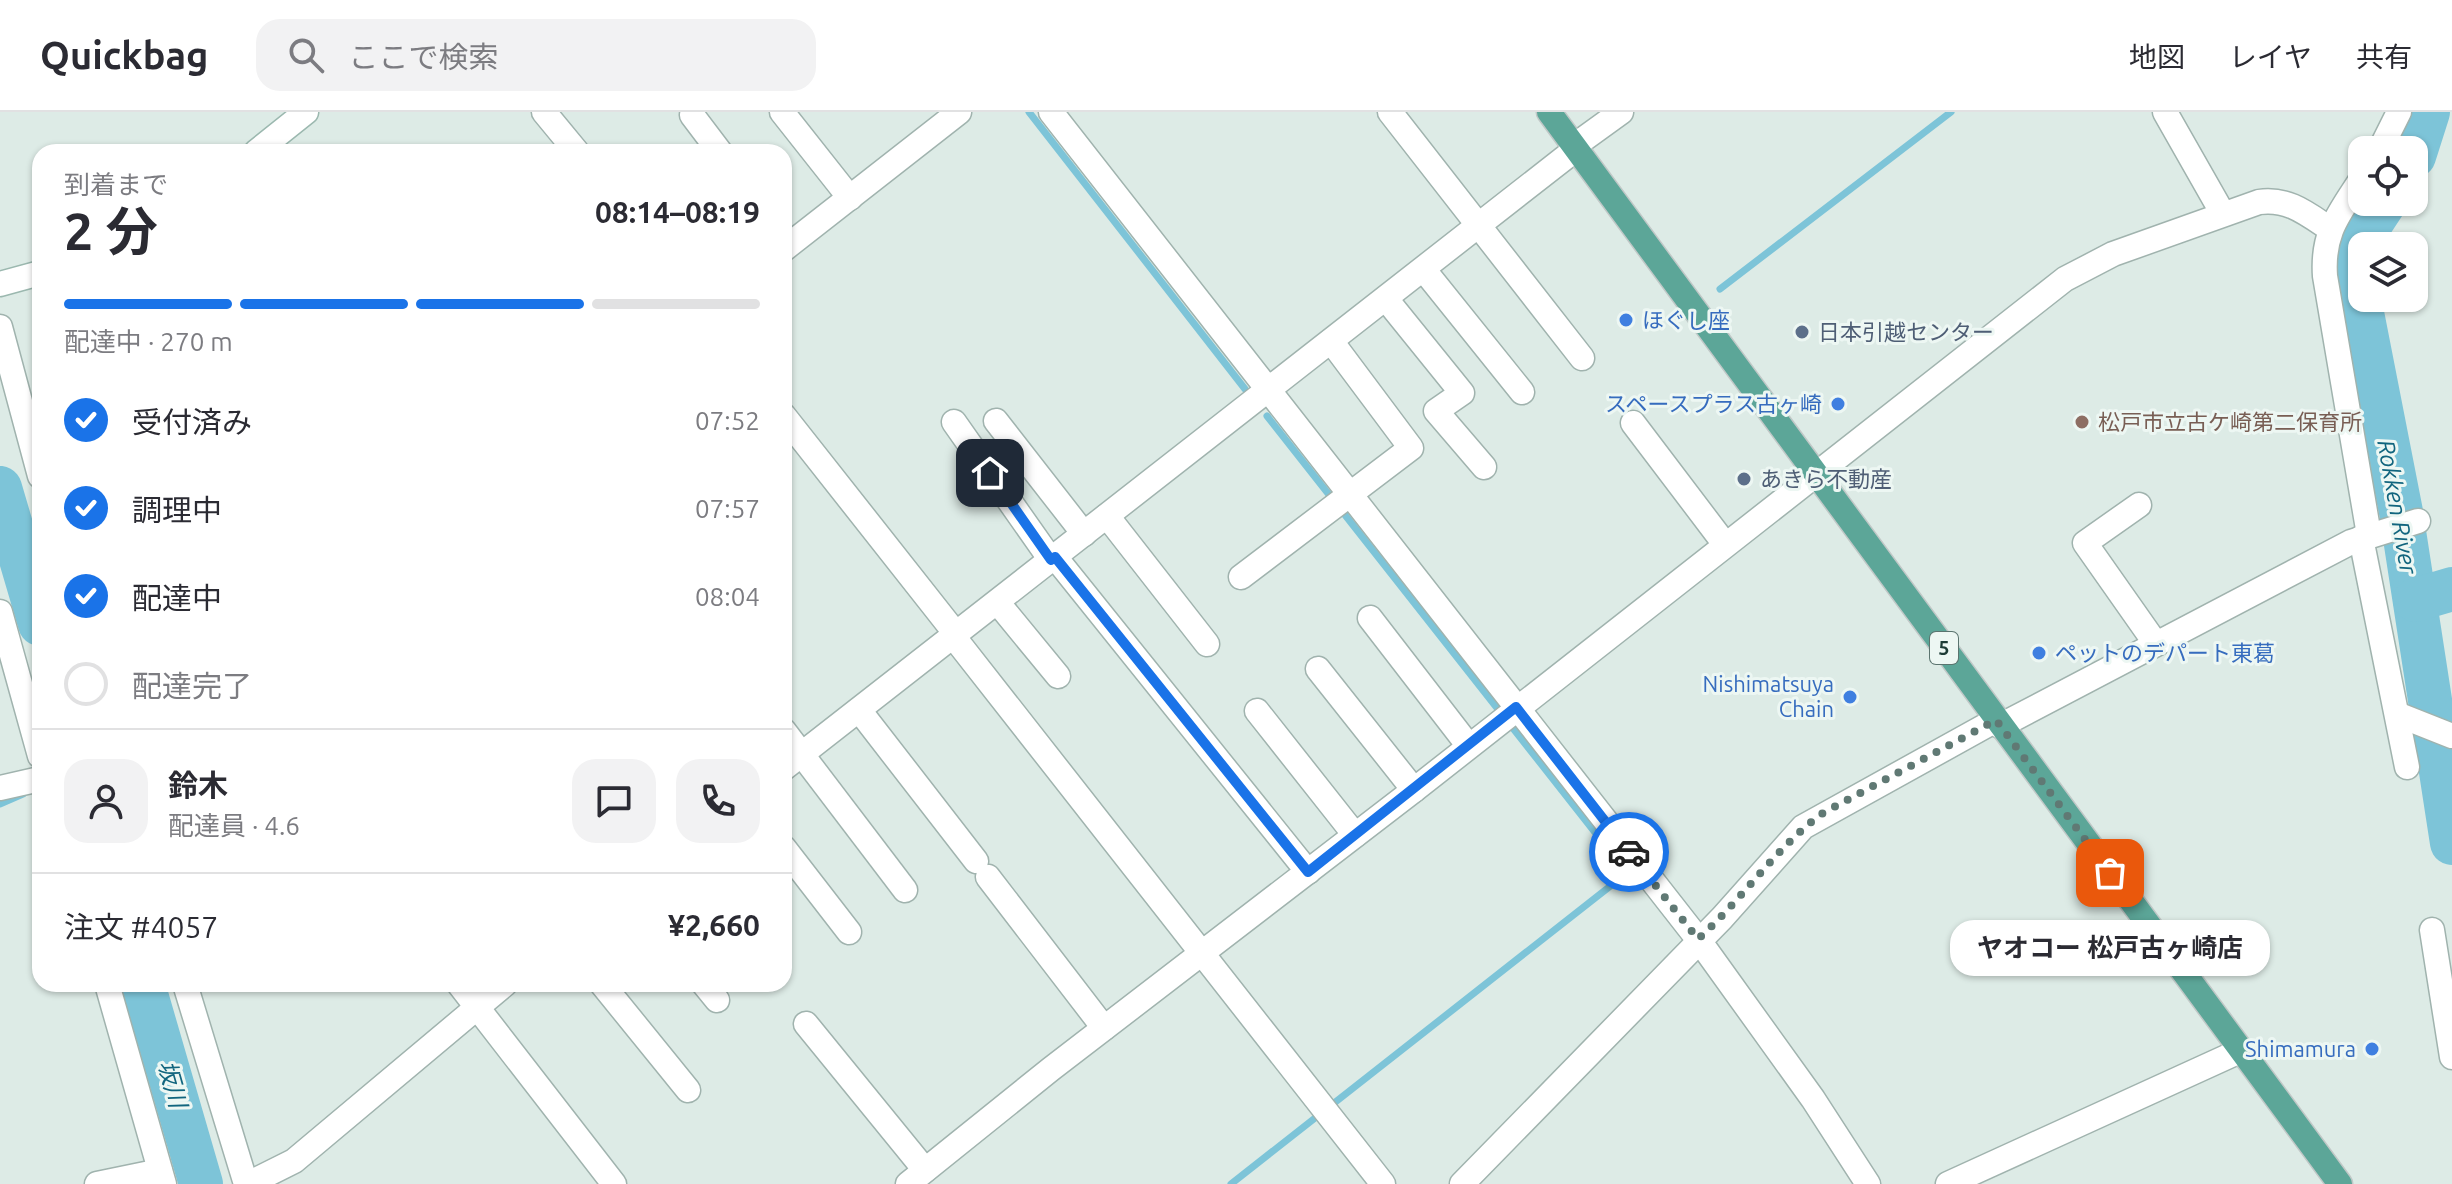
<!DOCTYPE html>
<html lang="ja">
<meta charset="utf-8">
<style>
:root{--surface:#fff;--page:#f2f2f3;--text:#2b2b33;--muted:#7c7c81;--line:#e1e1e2;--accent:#1a73e8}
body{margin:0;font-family:Ubuntu,"Noto Sans JP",sans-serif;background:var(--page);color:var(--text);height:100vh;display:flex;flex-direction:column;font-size:30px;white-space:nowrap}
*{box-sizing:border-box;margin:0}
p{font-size:26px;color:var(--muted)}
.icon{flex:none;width:44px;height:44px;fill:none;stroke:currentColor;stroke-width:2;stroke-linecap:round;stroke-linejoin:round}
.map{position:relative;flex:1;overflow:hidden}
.panel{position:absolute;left:32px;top:32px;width:760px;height:848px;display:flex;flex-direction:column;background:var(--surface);border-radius:24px;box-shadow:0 2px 6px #0004}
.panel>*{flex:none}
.controls{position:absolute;left:2348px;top:24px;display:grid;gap:16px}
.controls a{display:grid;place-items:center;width:80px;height:80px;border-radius:16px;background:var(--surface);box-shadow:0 2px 6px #0004;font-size:40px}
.pin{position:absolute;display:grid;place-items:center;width:68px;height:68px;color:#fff;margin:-34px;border-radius:16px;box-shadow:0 4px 12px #0006}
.courier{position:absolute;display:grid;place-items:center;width:80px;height:80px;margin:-40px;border:6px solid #1a73e8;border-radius:50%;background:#fff;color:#222;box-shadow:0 2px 10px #0007}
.bubble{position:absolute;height:56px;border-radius:24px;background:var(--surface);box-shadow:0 2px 6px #0004;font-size:26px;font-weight:700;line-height:56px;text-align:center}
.head em{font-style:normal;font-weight:700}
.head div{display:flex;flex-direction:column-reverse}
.head{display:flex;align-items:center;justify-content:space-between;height:136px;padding:0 32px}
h1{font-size:52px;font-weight:700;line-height:60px}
.bar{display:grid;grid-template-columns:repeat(4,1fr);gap:12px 8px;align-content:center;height:96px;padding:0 32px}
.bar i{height:10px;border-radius:6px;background:var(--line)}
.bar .selected{background:var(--accent)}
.bar p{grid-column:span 4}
.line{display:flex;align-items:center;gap:20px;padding:0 32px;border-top:2px solid var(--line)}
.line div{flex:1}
.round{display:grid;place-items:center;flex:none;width:84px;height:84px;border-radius:24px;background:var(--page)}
ol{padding:0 32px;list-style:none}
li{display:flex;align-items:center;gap:24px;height:88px}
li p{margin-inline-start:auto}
li .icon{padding:8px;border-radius:50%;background:var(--accent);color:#fff;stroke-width:4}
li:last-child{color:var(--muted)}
li i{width:44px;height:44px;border:4px solid var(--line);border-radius:50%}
header{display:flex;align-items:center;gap:48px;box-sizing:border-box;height:112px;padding:0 40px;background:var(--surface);border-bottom:2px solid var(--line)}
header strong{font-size:38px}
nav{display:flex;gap:44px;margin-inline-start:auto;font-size:28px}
.search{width:560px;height:72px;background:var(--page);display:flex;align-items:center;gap:20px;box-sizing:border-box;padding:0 28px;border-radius:24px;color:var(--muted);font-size:30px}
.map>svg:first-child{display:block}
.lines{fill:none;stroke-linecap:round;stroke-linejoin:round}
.stream{stroke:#7dc4d8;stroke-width:7}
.river{stroke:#7dc4d8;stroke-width:44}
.street-casing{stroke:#a0b3ae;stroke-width:27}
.secondary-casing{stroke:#9bb8af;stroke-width:27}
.primary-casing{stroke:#c0c8c7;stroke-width:27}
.street{stroke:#fff;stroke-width:24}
.secondary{stroke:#fff;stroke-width:24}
.primary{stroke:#5ca698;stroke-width:24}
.done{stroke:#607974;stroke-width:8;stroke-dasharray:0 14.4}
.route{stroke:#1a73e8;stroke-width:10}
.shop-dot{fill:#3f7fe0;stroke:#edf7f3;stroke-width:3}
.service-dot{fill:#5c6f8a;stroke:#edf7f3;stroke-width:3}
.education-dot{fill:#8d6e63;stroke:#edf7f3;stroke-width:3}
.labels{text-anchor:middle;stroke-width:6;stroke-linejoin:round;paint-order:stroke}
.shield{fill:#edf7f3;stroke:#5b746f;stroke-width:2}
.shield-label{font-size:20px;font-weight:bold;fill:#1d3c36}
.shop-label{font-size:22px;fill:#366cbe;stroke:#edf7f3;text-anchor:end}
.service-label{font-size:22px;fill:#4e5e75;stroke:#edf7f3;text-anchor:start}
.education-label{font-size:22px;fill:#785e54;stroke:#edf7f3;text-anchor:start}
.water-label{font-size:24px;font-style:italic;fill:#11657e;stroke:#edf7f3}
</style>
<header>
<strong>Quickbag</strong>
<div class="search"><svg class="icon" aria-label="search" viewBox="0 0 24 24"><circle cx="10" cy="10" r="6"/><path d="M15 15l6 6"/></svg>ここで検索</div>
<nav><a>地図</a><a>レイヤ</a><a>共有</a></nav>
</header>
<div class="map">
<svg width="2452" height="1072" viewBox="0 0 2452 1072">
<rect width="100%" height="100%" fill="#ddebe6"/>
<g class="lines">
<g class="stream">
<path d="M1029,0l216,277"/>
<path d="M1720,177l231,-177"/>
<path d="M0,692l23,-10"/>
<path d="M1231,1072l396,-311 -360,-457"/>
</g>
<g class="river">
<path d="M2414,44l14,-44"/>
<path d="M2385,90l-25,38 -6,32 47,240 51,331"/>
<path d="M0,376l40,136"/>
<path d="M2415,488l37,-11"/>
<path d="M143,872l58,200"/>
</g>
<g class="street-casing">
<g id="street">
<path d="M544,0l33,40"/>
<path d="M782,0l68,86"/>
<path d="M1051,0l647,827 115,160 55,85"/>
<path d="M1390,0l192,246"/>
<path d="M2165,0l58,102"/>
<path d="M692,3l28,37"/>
<path d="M1574,34l47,-34"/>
<path d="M2380,38l19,-38"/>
<path d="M2362,66c-23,36 -40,54 -37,98l44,259"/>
<path d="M784,137l175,-137"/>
<path d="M1424,158l98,122"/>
<path d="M1386,187l76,94 -26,18 48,56"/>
<path d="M0,215l40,149"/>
<path d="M784,304l172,218"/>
<path d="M996,309l88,113"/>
<path d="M954,310l97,138"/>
<path d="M1633,311l91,120"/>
<path d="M2139,393l-54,38 71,101"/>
<path d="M1107,404l100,128"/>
<path d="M2361,426l46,229"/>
<path d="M1055,445l253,315"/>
<path d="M1241,465l170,-129 -80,-107"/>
<path d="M998,491l60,73"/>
<path d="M0,500l40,144"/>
<path d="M1370,506l98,127"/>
<path d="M953,524l430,548"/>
<path d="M1318,557l96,121"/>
<path d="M859,598l117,151"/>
<path d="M1257,599l98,124"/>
<path d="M2399,603l53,21"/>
<path d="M2000,614l351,-184 67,-21"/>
<path d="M784,619l121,159"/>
<path d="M784,656l792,-619"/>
<path d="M0,676l40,-9"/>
<path d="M784,736l65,84"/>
<path d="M988,765l116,151"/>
<path d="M2432,818l20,127"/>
<path d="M107,872l57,200"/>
<path d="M185,872l61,200"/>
<path d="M459,872l155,200"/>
<path d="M602,872l86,106"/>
<path d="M704,872l13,16"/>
<path d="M806,912l119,146"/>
<path d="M97,1072l63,-13"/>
<path d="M248,1072l46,-23 211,-177"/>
<path d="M908,1072l143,-115 363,-279 651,-511 48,-25 146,-52c29,-4 47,11 71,27"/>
<path d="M1462,1072l260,-266 81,-91 193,-107"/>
<path d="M1948,1072l294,-134"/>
</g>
</g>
<g class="secondary-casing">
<g id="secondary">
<path d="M256,40l50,-40"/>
<path d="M0,172l40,-11"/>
</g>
</g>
<g class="primary-casing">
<path id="primary" d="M1549,0l791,1072"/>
</g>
<use href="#street" class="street"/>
<use href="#secondary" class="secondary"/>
<use href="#primary" class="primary"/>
</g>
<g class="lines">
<path class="done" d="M1629,740l69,87c44,-39 79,-93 125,-126l173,-93 114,153"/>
<path class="route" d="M990,361l61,87 4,-3 253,315 208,-165 113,145"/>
</g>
<g class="shop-dot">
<circle cx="1626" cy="208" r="8"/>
<circle cx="1838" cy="292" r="8"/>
<circle cx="2039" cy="541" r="8"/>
<circle cx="1850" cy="585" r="8"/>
<circle cx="2372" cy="937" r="8"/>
</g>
<g class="service-dot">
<circle cx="1802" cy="220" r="8"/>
<circle cx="1744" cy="367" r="8"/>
</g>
<circle class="education-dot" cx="2082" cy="310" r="8"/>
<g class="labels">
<rect class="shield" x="1930" y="520" width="28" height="32" rx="6"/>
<g class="shield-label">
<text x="1944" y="543">5</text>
</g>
<g class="shop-label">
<text x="1642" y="216" text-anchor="start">ほぐし座</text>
<text x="1822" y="300">スペースプラス古ヶ崎</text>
<text x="2055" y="549" text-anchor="start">ペットのデパート東葛</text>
<text x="1834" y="580">Nishimatsuya<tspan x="1834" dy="25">Chain</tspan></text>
<text x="2356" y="945">Shimamura</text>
</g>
<g class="service-label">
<text x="1818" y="228">日本引越センター</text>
<text x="1760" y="375">あきら不動産</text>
</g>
<g class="education-label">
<text x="2098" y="318">松戸市立古ケ崎第二保育所</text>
</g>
<g class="water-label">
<text transform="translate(2397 395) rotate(80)" y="8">Rokken River</text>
<text transform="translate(172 972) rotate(74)" y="8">坂川</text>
</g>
</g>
</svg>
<div class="controls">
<a><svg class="icon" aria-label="locate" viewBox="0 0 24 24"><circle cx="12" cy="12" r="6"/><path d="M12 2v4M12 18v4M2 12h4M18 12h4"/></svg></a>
<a><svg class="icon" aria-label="layers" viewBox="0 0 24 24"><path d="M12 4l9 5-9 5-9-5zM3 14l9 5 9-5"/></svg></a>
</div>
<div class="pin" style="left:2110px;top:761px;background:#ea580c"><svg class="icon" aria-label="bag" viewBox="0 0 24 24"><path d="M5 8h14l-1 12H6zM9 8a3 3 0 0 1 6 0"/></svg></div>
<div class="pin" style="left:990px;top:361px;background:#1f2937"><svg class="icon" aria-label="home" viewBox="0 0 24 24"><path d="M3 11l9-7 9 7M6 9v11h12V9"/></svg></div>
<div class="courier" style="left:1629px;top:740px"><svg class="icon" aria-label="car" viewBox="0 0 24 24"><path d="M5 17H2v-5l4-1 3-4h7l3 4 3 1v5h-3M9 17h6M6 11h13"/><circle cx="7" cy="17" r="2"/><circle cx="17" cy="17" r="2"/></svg></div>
<div class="bubble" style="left:1950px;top:808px;width:320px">ヤオコー 松戸古ヶ崎店</div>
<section class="panel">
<div class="head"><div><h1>2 分</h1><p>到着まで</p></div><em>08:14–08:19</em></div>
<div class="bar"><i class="selected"></i><i class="selected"></i><i class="selected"></i><i></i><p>配達中 · 270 m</p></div>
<ol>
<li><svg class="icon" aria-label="check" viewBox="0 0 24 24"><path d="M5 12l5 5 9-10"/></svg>受付済み<p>07:52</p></li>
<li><svg class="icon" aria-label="check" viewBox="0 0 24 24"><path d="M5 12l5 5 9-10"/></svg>調理中<p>07:57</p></li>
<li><svg class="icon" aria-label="check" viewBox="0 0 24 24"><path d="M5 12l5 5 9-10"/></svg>配達中<p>08:04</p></li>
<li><i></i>配達完了</li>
</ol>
<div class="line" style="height:144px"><a class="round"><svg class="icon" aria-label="person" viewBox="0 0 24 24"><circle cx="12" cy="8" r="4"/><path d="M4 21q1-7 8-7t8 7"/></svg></a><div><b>鈴木</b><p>配達員 · 4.6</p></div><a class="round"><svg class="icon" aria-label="chat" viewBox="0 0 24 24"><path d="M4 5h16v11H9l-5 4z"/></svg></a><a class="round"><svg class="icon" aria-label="phone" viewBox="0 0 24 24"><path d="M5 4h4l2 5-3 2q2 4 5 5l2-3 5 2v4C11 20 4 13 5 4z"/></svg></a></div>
<div class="line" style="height:104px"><div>注文 #4057</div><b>¥2,660</b></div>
</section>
</div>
